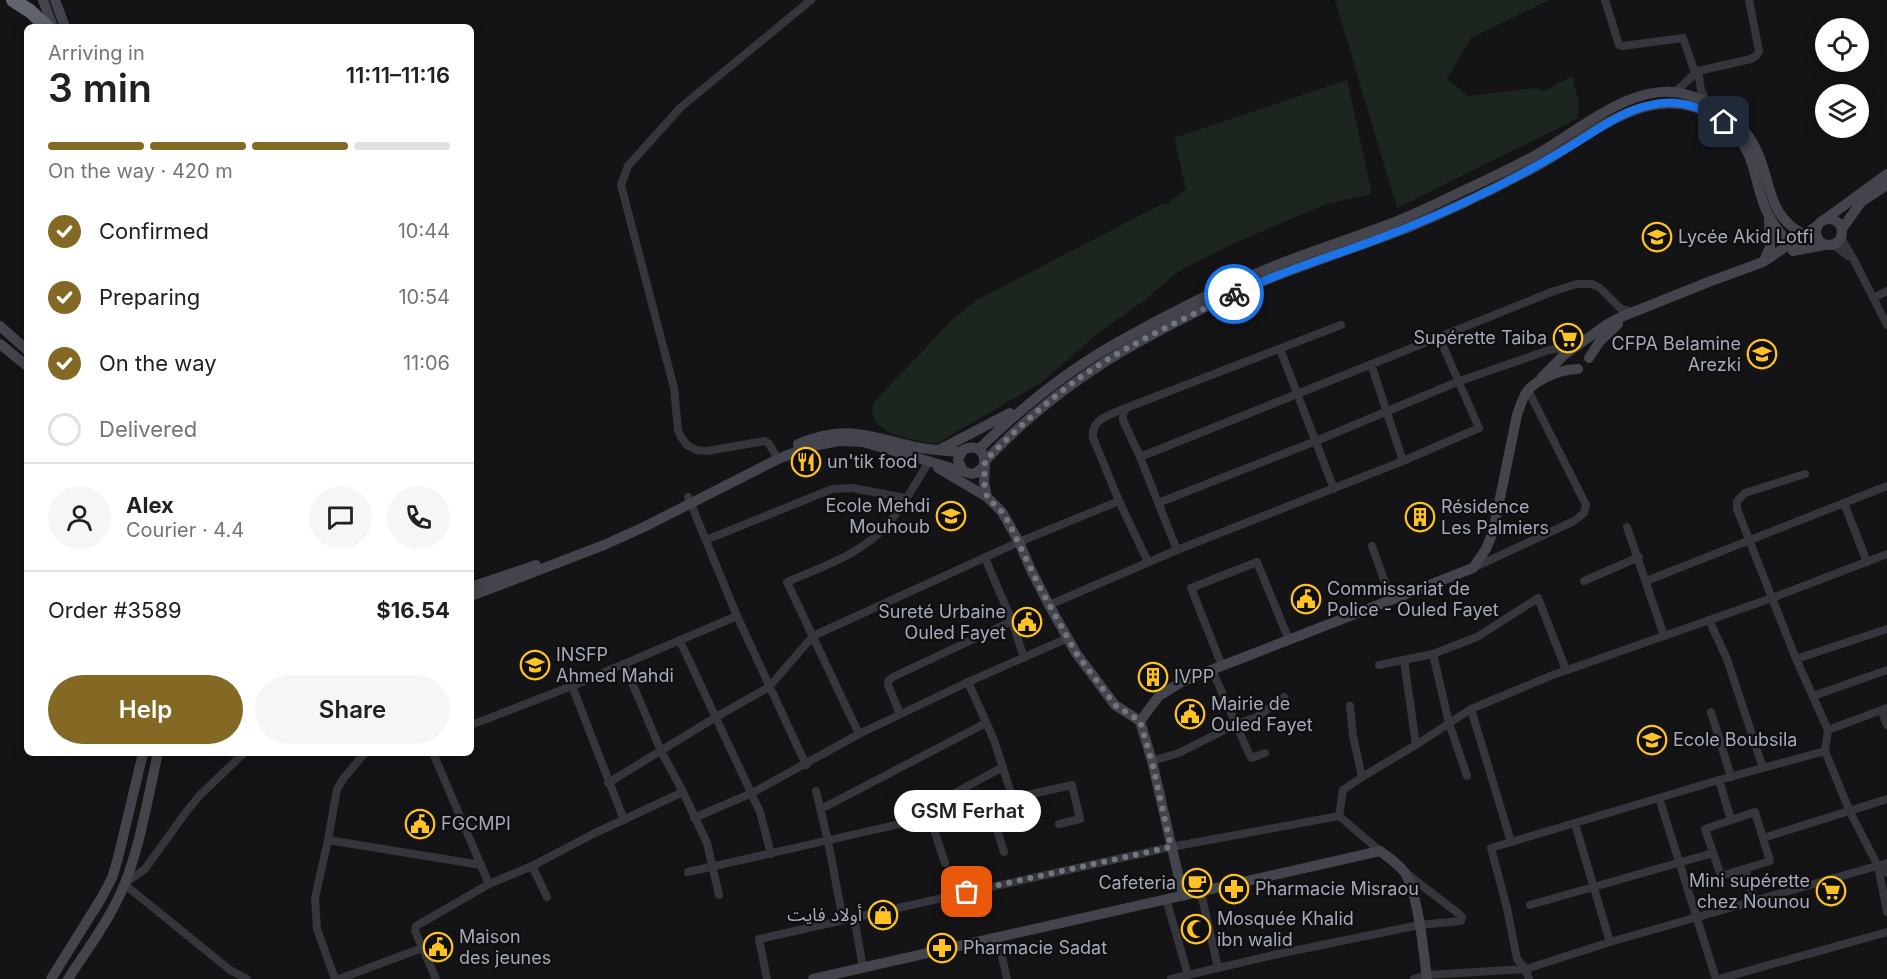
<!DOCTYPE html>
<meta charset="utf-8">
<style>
:root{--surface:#fff;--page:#f6f6f6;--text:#202124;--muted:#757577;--line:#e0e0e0;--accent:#846924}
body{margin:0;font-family:Inter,"Noto Sans Arabic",sans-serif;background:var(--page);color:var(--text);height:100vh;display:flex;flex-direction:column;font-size:22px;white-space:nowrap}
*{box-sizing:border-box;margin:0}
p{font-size:20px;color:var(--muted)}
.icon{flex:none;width:33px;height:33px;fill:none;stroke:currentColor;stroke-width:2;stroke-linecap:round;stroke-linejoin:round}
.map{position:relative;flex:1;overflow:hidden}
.side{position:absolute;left:24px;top:24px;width:450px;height:732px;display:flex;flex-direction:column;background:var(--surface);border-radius:9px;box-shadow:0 3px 15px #0003}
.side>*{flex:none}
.controls{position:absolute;left:1815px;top:18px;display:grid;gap:12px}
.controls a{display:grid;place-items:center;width:54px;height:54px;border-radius:50%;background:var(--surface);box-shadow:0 3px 15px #0003;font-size:30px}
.pin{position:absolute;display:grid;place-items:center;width:51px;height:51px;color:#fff;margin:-26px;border-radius:12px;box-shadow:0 3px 9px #0006}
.courier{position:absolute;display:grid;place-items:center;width:60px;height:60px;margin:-30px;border:4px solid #1a73e8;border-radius:50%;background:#fff;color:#222;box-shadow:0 2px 8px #0007}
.bubble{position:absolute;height:42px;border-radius:21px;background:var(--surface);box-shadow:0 3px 15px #0003;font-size:20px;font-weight:600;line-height:42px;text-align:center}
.overview em{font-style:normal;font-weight:600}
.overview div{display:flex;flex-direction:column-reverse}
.overview{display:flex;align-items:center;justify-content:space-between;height:102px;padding:0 24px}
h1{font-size:39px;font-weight:600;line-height:45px}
.bar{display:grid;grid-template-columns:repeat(4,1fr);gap:9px 6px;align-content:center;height:72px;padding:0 24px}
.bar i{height:8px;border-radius:4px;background:var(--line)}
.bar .current{background:var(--accent)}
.bar p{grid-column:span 4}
.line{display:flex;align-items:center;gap:15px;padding:0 24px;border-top:2px solid var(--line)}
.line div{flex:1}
.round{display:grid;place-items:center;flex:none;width:63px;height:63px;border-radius:32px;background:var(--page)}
ol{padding:0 24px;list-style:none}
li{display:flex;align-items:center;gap:18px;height:66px}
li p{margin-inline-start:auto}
li .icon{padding:6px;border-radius:50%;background:var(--accent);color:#fff;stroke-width:4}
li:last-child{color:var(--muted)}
li i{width:33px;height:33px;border:3px solid var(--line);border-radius:50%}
.button{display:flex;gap:12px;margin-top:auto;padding:12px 24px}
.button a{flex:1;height:69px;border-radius:36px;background:var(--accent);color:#fff;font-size:24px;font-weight:600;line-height:69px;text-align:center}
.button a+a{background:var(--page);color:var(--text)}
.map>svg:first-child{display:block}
.green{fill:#1c251e}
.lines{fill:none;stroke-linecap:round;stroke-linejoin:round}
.street{stroke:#35363c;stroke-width:8}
.secondary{stroke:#43444c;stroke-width:10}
.highway{stroke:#61636d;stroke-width:14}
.done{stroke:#72767f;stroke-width:6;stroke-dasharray:0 10.8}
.route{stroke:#1a73e8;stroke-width:8}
.labels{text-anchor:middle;stroke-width:4.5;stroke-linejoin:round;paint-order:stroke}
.poi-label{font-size:18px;fill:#a5aab8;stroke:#0f0f11;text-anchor:start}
</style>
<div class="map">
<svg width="1887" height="979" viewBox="0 0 1887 979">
<rect width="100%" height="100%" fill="#141416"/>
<g class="green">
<path d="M1335,0h214l-78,38 -24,41 21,17 69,-8 8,3 27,-15 7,28 -2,15 -180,89z"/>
<path d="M1347,80l25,114 -46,10 -89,38 -48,24 -14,8 -29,25 -50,36 -54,47 -106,62c-20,-4 -74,-9 -62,-42l76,-80 25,-21 187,-97 7,-1 17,-14 -12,-51z"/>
</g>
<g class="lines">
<g class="street">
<path d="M1605,0l14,45 4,1 60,-8 12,35"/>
<path d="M1698,71l53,-12 5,-3 3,-5 -10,-51"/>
<path d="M1674,93l24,-22 3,19 5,11"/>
<path d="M1841,238l13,22 33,65"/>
<path d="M1834,245l14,11"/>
<path d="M1873,298l14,-7"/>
<path d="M1280,349l54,140"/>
<path d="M1371,364l32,97"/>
<path d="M1126,408c-14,6 -36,11 -33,30l26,63 29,61"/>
<path d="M1140,457l414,-166 23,-7h15l8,4 21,21 12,3"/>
<path d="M778,459l-9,-15 -4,-3 -58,10 -11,-1 -9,-5 -6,-8 -3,-7 -4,-42 -53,-203 7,-19 53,-59 130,-107"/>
<path d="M688,497l49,119 69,149"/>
<path d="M1158,503l158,-62 141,-59 92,-32 13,-2 10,2"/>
<path d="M1844,503l23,59"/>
<path d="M1627,527l37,109"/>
<path d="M706,540l126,-51 20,-1 54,10"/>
<path d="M1372,546l19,53"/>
<path d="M1177,550l-37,-93 -17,-37v-6l3,-6 215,-83"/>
<path d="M985,558l27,63 12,37"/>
<path d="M1475,567l99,-46 10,-8 2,-8 -58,-115"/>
<path d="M1584,581l55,-24"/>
<path d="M1646,581l241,-95"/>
<path d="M1049,605l128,-55 226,-89 76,-33 -40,-91"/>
<path d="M1709,620l18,39 36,109"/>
<path d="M680,641l80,171 11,42"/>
<path d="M1433,654l16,69 18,53"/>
<path d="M1796,659l91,-30"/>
<path d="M1404,660l12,85"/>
<path d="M624,664l37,87 22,41 24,51 12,52"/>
<path d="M1379,665l54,-11 44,-17 61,-39 28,72"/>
<path d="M1222,666l-31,-78 66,-26 32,78"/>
<path d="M1212,670l39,88 14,-5"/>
<path d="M968,682l26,58 19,59"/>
<path d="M572,686l52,134"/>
<path d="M1813,696l74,-26"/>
<path d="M1350,706l3,30 9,41"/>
<path d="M1471,709l40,133"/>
<path d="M1881,710l6,15"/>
<path d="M1711,712l20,65"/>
<path d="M900,714l-12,-29v-4l5,-4 119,-56"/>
<path d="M471,725l101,-39 165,-70"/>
<path d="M1828,730l59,-22"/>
<path d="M859,734l-72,-152c34,-15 75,-28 100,-57 16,-18 28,-41 41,-62"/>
<path d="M1825,751l25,61 28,54 9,7"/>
<path d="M244,753l-44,42 -14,17 -41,57 -21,15 106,86 17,9"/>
<path d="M365,753l-22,26 -6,10 -9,51 153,25"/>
<path d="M433,753l56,131 -73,42 -1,5 21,48"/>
<path d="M1152,761l27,-8 57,-29 21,-7 27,-20"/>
<path d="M1719,780l12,40"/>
<path d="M608,783l108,-66 53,-30 44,-51 206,-94 100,-41"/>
<path d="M816,791l12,50 15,79"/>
<path d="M1659,798l57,181"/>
<path d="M989,804l15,48"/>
<path d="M821,809l165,-86"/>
<path d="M1755,812l15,49 -49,15 -16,-47z"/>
<path d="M1339,816l4,-26 19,-13 57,-34 52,-34 82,-34 219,-77 115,-44"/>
<path d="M930,817l15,46"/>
<path d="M694,818l58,-25 107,-59 109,-52 100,-44"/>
<path d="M903,821l100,-54"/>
<path d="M1575,824l35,118"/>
<path d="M1763,838l124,-39"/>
<path d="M328,840l-13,58 2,31 18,50"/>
<path d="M532,866l15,31"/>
<path d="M1878,866l9,46"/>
<path d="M1745,869l10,32"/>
<path d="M688,872l384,-87 8,34 -21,5"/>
<path d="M489,884l43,-18 63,-33 88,-41"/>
<path d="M1201,893l17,75"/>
<path d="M1166,899l22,76"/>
<path d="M1530,905l183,-52"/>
<path d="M854,917l9,51"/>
<path d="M998,938l9,41"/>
<path d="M339,979l83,-31"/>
<path d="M767,979l-8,-40 412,-92 168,-31 41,35"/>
<path d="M1171,979l107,-25 141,-29 42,-4 1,-4 -3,-3 -53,-41"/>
<path d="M1414,979l13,-4 99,-6 84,-27 277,-79"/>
<path d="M1529,979l-3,-10 -9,-10 -10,-51 -16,-60 228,-68 106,-29 3,-21 -32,-71 -59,-150v-8l8,-8 60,-19"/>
<path d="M1719,979l168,-47"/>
</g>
<g class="secondary">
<path d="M43,0l10,27"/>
<path d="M55,0l10,27"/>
<circle cx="1829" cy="232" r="13"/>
<path d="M1824,220l63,-46"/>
<path d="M1842,229l19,-27 26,-17"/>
<path d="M1793,251l32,-6"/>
<path d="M1764,261l6,-14 -1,-28"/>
<path d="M0,326l27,24"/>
<path d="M0,344l27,22"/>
<path d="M1589,358l11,-17 18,-17"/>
<path d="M1542,377l22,-22 42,-30 15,-8 90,-36 52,-19 54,-36"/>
<path d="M798,444c48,-20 70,-8 117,3 16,3 31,4 46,5"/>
<path d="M941,449l69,-36"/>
<path d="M979,449c43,-42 90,-80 143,-109 49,-28 100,-53 152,-74 38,-15 76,-27 113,-41 27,-10 52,-23 78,-35 25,-12 52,-24 76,-38 41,-24 94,-71 144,-58 35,9 64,32 76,67 11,31 10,57 44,74"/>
<path d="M985,461c45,-48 95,-86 152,-118 46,-26 95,-50 144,-69 42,-16 84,-30 126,-46 44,-18 88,-39 130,-62 48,-26 99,-76 157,-59 25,7 51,32 58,57 6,18 8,36 17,52 7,13 17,25 28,34"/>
<path d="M985,463l-1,19 3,15 -2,-2"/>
<path d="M938,468l49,29 15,15 17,30 12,28 18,35 27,48 39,52 25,16"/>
<path d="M471,587l65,-22"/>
<path d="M471,596l133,-51 40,-18 134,-68 30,-12 31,-6 24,1 109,32 4,-1 7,-6c5,-15 -7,-24 -20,-17l-5,10 4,9"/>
<path d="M1140,721l19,-25 24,-15 290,-113 13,-19 7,-17 24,-117c3,-8 6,-20 12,-26 11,-11 33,-20 49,-20"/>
<path d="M1140,721l12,40 31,135"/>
<path d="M51,979l51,-82 10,-19 6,-20 25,-105"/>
<path d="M68,979c20,-31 43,-61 57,-96 16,-41 23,-87 33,-130"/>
<path d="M813,979l567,-128c9,7 19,13 25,22 13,20 19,81 22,106"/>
</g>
<path class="highway" d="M13,0l17,11 17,16"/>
</g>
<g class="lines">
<path class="done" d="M967,892l204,-45 -19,-85 -12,-41 -25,-16 -39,-52 -36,-65 -31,-65 -7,-11 -15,-15 -3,-15 1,-21c29,-30 62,-60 96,-84 47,-33 101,-57 153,-83"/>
<path class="route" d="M1234,294c43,-21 90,-35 136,-52 38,-14 76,-30 112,-48 32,-15 62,-32 92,-50 23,-14 47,-32 73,-38 27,-8 54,0 77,16"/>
</g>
<defs>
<g id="school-ring" transform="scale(1.5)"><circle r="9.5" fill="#0f0f11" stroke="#ffc224" stroke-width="1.5"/><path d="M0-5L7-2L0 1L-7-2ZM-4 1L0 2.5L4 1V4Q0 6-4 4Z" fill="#ffc224"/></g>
<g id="supermarket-ring" transform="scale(1.5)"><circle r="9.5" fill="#0f0f11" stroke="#ffc224" stroke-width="1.5"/><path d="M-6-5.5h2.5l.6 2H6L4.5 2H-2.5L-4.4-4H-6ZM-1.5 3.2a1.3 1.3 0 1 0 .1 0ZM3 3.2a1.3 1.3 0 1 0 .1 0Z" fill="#ffc224"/></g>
<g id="university-ring" transform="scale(1.5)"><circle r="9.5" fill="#0f0f11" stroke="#ffc224" stroke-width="1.5"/><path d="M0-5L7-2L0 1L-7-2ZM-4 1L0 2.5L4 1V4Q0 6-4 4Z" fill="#ffc224"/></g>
<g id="restaurant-ring" transform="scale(1.5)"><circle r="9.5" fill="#0f0f11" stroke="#ffc224" stroke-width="1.5"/><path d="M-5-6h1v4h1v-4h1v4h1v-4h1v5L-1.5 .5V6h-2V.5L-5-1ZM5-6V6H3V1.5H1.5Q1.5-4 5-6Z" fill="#ffc224"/></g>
<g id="building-ring" transform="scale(1.5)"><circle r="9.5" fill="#0f0f11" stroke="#ffc224" stroke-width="1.5"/><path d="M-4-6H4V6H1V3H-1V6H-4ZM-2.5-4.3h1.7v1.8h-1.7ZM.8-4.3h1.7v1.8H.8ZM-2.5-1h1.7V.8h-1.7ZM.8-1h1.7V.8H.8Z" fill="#ffc224"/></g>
<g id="civic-ring" transform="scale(1.5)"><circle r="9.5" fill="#0f0f11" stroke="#ffc224" stroke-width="1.5"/><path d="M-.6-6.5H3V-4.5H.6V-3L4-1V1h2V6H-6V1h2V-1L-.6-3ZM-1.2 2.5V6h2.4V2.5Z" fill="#ffc224"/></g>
<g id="cafe-ring" transform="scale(1.5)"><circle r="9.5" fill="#0f0f11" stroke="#ffc224" stroke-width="1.5"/><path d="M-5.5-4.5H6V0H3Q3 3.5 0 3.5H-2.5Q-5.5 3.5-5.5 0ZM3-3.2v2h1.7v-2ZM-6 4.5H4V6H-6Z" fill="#ffc224"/></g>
<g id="pharmacy-ring" transform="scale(1.5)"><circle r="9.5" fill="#0f0f11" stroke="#ffc224" stroke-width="1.5"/><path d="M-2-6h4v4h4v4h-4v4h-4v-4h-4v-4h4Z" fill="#ffc224"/></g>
<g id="shop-ring" transform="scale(1.5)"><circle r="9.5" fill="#0f0f11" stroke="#ffc224" stroke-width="1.5"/><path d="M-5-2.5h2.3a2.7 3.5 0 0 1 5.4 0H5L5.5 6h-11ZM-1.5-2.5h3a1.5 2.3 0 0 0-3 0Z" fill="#ffc224"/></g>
<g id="mosque-ring" transform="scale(1.5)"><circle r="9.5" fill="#0f0f11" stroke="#ffc224" stroke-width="1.5"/><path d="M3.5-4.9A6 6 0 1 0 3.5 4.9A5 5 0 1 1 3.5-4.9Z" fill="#ffc224"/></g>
</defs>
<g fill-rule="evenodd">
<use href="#school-ring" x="1657" y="237"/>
<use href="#supermarket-ring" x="1568" y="338"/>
<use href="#university-ring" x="1762" y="354"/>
<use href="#restaurant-ring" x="806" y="462"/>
<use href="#school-ring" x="951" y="516"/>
<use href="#building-ring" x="1420" y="517"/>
<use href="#civic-ring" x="1306" y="599"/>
<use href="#civic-ring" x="1027" y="622"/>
<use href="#university-ring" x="535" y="665"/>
<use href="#building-ring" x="1153" y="677"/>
<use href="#civic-ring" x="1190" y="714"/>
<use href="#school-ring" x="1652" y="740"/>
<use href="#civic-ring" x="420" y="824"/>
<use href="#cafe-ring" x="1197" y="883"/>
<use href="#pharmacy-ring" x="1234" y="889"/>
<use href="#supermarket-ring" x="1831" y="891"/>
<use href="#shop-ring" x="883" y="915"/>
<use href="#mosque-ring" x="1196" y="929"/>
<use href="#civic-ring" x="438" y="947"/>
<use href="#pharmacy-ring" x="942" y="948"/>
</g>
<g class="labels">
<g class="poi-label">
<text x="1678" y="243">Lycée Akid Lotfi</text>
<text x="1547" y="344" text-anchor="end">Supérette Taiba</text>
<text x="1741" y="350" text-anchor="end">CFPA Belamine<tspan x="1741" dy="21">Arezki</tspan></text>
<text x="827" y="468">un'tik food</text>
<text x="930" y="512" text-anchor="end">Ecole Mehdi<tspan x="930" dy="21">Mouhoub</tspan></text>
<text x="1441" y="513">Résidence<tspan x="1441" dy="21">Les Palmiers</tspan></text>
<text x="1327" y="595">Commissariat de<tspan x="1327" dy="21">Police - Ouled Fayet</tspan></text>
<text x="1006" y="618" text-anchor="end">Sureté Urbaine<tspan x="1006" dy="21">Ouled Fayet</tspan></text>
<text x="556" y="661">INSFP<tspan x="556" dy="21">Ahmed Mahdi</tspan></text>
<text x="1174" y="683">IVPP</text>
<text x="1211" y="710">Mairie de<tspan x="1211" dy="21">Ouled Fayet</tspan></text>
<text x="1673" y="746">Ecole Boubsila</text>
<text x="441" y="830">FGCMPI</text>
<text x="1810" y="887" text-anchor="end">Mini supérette<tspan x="1810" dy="21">chez Nounou</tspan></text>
<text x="1176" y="889" text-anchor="end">Cafeteria</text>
<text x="1255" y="895">Pharmacie Misraou</text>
<text x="862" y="921" text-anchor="end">أولاد فايت</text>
<text x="1217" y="925">Mosquée Khalid<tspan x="1217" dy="21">ibn walid</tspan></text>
<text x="459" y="943">Maison<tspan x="459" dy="21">des jeunes</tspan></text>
<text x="963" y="954">Pharmacie Sadat</text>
</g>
</g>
</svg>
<div class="controls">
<a><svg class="icon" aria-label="locate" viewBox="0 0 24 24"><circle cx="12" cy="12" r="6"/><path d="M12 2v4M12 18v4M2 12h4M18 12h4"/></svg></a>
<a><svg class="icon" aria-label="layers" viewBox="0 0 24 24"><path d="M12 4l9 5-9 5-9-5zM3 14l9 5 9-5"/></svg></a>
</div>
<div class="pin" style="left:967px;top:892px;background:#ea580c"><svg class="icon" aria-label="bag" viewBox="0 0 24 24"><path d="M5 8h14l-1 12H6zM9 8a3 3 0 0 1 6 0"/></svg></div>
<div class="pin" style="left:1724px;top:122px;background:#1f2937"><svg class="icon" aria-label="home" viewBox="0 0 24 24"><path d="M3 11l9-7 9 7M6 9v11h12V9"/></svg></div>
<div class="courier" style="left:1234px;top:294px"><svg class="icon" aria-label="bike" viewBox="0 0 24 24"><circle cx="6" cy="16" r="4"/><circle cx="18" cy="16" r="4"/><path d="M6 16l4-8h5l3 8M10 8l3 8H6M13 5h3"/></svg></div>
<div class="bubble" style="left:894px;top:790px;width:147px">GSM Ferhat</div>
<section class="side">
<div class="overview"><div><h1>3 min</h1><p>Arriving in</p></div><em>11:11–11:16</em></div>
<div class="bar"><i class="current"></i><i class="current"></i><i class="current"></i><i></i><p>On the way · 420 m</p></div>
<ol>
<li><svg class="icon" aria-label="check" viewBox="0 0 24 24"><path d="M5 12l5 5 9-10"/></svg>Confirmed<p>10:44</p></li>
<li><svg class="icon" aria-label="check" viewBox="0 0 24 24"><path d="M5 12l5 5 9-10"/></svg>Preparing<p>10:54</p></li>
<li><svg class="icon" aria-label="check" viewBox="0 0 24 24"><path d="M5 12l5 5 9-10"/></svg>On the way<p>11:06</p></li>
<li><i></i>Delivered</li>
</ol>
<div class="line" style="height:108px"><a class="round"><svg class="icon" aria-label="person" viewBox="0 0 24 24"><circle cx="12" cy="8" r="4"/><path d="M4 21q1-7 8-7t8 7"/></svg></a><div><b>Alex</b><p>Courier · 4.4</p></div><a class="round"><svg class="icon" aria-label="chat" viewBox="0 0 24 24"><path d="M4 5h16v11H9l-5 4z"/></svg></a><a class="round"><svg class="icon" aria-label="phone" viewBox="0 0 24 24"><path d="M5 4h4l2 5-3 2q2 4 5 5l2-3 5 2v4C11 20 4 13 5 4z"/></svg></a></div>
<div class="line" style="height:78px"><div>Order #3589</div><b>$16.54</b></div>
<div class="button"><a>Help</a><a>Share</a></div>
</section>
</div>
